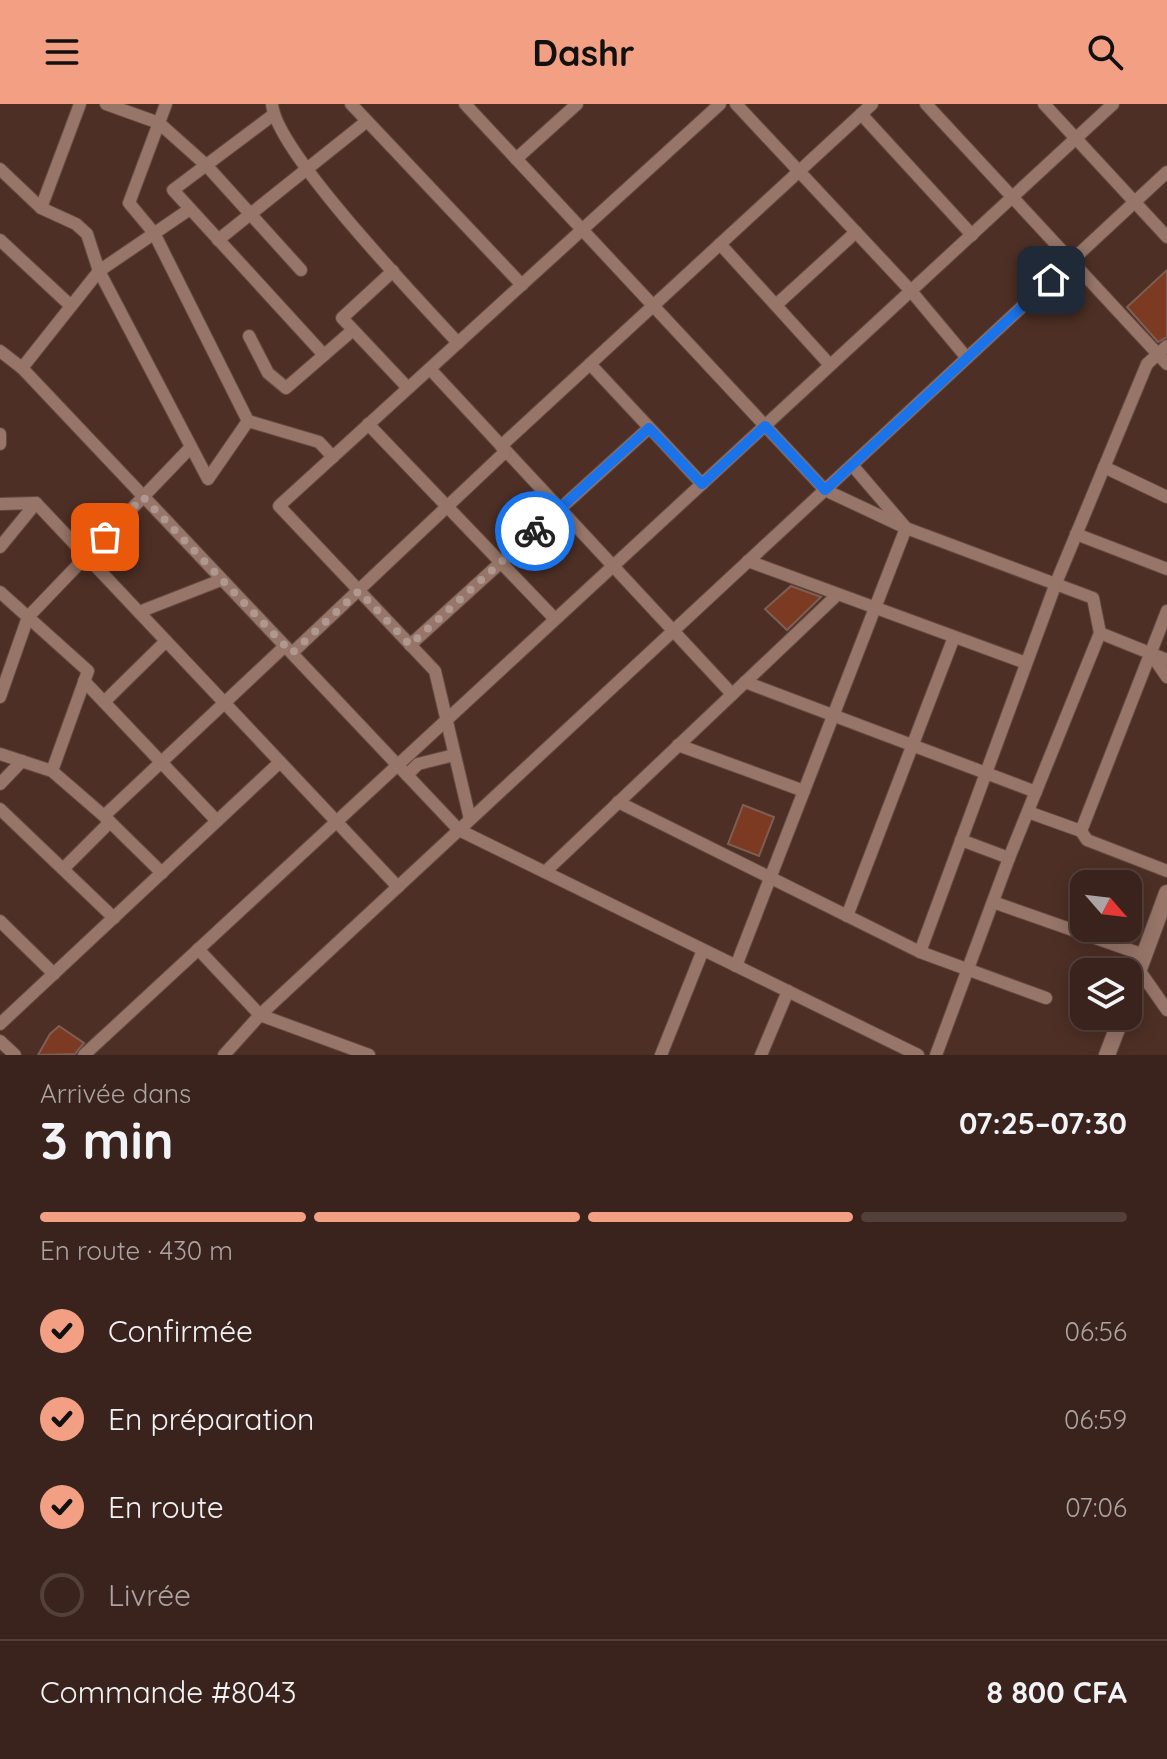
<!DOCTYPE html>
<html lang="fr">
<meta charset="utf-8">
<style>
:root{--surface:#3a231c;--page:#412b25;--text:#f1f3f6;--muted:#aba4a3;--line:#54403b;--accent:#f39f83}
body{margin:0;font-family:Quicksand,sans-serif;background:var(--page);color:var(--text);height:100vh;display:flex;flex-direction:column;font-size:30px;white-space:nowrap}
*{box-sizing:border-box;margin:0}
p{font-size:26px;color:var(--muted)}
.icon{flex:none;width:44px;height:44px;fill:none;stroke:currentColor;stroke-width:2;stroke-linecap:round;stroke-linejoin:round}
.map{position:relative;height:951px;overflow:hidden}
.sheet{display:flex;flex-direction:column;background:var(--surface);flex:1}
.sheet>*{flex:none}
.needle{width:52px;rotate:118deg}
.controls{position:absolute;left:1070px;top:766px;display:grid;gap:16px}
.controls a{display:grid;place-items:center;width:72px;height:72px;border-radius:16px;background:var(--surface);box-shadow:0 4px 20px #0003,0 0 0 2px var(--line);font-size:40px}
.pin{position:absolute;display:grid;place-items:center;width:68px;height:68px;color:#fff;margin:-34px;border-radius:16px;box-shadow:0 4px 12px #0006}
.courier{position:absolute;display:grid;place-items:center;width:80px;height:80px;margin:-40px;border:6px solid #1a73e8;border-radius:50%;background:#fff;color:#222;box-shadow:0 2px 10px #0007}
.summary em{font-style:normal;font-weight:700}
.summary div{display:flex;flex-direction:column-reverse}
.summary{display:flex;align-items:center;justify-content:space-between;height:136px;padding:0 40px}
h1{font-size:52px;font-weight:700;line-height:60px}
.bar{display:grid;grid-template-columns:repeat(4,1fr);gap:12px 8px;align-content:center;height:96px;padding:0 40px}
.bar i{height:10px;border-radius:6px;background:var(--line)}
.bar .current{background:var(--accent)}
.bar p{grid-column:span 4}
.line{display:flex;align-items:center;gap:20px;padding:0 40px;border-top:2px solid var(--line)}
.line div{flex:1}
ol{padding:0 40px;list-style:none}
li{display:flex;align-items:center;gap:24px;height:88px}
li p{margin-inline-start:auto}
li .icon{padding:8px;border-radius:50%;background:var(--accent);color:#111;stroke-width:4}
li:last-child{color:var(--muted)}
li i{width:44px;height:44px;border:4px solid var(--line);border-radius:50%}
header{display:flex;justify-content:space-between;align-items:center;height:104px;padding:0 40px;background:var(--accent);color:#111;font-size:36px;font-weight:700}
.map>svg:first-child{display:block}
.building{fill:#7c3a23;stroke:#7f5f53;stroke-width:2}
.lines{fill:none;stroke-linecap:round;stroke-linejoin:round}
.street-casing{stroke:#634b42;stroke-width:14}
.secondary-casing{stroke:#634b42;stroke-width:18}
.street{stroke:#977569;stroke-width:12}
.secondary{stroke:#977569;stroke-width:16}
.done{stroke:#ae9890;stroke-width:8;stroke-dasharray:0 14.4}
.route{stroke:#1a73e8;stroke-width:10}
</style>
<header><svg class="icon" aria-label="menu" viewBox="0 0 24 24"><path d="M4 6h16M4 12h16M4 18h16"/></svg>Dashr<svg class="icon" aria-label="search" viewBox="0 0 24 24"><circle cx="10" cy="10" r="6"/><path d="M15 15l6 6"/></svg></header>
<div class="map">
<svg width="1167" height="951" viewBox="0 0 1167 951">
<rect width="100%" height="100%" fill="#4d2f25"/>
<g class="building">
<path d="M1167,166v67l-9,5 -31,-35z"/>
<path d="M791,482l30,11 -34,33 -22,-21z"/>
<path d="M743,701l31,12 -15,39 -31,-12z"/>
<path d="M59,922l25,17 -9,11 -37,1 12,-21z"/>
</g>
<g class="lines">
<g class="street-casing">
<g id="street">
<path d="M106,0l53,19 47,42 95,105"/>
<path d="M166,0l-37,99 25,30 94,188 71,21 14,15"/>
<path d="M272,0c4,48 148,197 186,239"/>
<path d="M351,0l171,181"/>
<path d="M465,0l360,386 81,38 187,70 7,35 -91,225 -73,197"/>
<path d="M736,0l175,187 56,67"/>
<path d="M926,0l241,260"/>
<path d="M1044,0l123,133"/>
<path d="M861,10l111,121"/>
<path d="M273,11l-100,75 151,165"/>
<path d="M516,55l61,-55"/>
<path d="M0,65l41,39 35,16 11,10 12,37 109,208 40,-58"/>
<path d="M41,104l39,-104"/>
<path d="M0,136l71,66"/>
<path d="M218,136l149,-119"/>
<path d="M720,140l110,121"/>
<path d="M393,167l-51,47 66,70"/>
<path d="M776,201l80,-73"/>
<path d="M249,232l19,37 18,15 67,-58"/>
<path d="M0,247l22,17 437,462 459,225"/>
<path d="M590,260l112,120"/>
<path d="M22,264l77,-97 91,-62"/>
<path d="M430,265l302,325"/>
<path d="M368,320l187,195"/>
<path d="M0,330v10"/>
<path d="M501,342l371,-342"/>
<path d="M1104,363l63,30"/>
<path d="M0,400l36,-1 362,384"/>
<path d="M1076,430l91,35"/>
<path d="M0,443l36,-44"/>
<path d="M748,457l278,102"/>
<path d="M0,488l88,79 -36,100"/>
<path d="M139,508l82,-32"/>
<path d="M1100,529l67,27"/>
<path d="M410,541l239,-217"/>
<path d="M292,549l214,-202"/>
<path d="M1151,550l16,23"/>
<path d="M84,577l133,140"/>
<path d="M745,578l291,110"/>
<path d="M0,593l28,-80 163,-170"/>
<path d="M104,598l62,-61"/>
<path d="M678,641l126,46"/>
<path d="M0,650l52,17 52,45 58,57"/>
<path d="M407,671l11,-11 36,-9"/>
<path d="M0,680l22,-23"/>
<path d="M618,698l302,150 126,46"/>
<path d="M0,705l114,109"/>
<path d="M1028,708l53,19 6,9 80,31"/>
<path d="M104,712l181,-170"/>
<path d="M470,715l-35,-148 -156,-165 441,-402"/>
<path d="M1081,727l86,-220"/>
<path d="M961,736l48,18"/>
<path d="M63,765l47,-47"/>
<path d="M545,768l292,-277"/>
<path d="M993,798l151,53"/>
<path d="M847,812l107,-279"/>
<path d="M0,817l54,53"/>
<path d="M198,845l62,66 109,40"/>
<path d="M920,848l136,-369 91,-219 20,-18"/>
<path d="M736,862l170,-438 -54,-63"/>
<path d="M1139,866l28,40"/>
<path d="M0,920l280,-262"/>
<path d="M0,937l15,14"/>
<path d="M84,951l1029,-951"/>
<path d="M224,951l36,-40 907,-843"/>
<path d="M661,951l42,-105"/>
<path d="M761,951l27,-64"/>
</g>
</g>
<g class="secondary-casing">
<g id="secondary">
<path d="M1128,895l39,-106"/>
<path d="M1107,951l15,-39"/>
</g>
</g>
<use href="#street" class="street"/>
<use href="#secondary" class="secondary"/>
</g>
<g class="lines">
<path class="done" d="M105,433l38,-40 149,156 67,-62 51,54 125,-114"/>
<path class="route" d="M535,427l114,-103 53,56 63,-58 60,64 226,-210"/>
</g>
</svg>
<div class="controls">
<a><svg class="needle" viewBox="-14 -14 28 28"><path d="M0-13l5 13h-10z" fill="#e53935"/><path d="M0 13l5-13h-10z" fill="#aba4a3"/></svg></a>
<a><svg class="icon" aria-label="layers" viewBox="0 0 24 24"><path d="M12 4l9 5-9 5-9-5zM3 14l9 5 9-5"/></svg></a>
</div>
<div class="pin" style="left:105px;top:433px;background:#ea580c"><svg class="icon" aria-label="bag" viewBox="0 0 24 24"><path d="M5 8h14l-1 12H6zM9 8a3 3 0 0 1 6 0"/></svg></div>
<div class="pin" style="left:1051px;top:176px;background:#1f2937"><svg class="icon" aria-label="home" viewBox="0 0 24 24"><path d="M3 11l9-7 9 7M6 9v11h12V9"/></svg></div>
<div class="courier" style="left:535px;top:427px"><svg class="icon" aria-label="bike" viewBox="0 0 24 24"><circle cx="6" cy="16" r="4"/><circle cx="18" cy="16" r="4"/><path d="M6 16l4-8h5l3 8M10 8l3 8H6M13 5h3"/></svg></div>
</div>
<section class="sheet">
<div class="summary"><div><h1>3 min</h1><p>Arrivée dans</p></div><em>07:25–07:30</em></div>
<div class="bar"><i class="current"></i><i class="current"></i><i class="current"></i><i></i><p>En route · 430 m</p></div>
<ol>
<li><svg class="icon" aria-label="check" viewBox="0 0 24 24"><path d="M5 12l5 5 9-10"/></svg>Confirmée<p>06:56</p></li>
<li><svg class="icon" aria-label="check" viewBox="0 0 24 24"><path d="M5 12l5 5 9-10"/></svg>En préparation<p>06:59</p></li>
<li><svg class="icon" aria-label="check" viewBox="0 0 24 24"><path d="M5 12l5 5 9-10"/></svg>En route<p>07:06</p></li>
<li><i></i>Livrée</li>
</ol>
<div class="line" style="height:104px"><div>Commande #8043</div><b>8 800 CFA</b></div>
</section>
